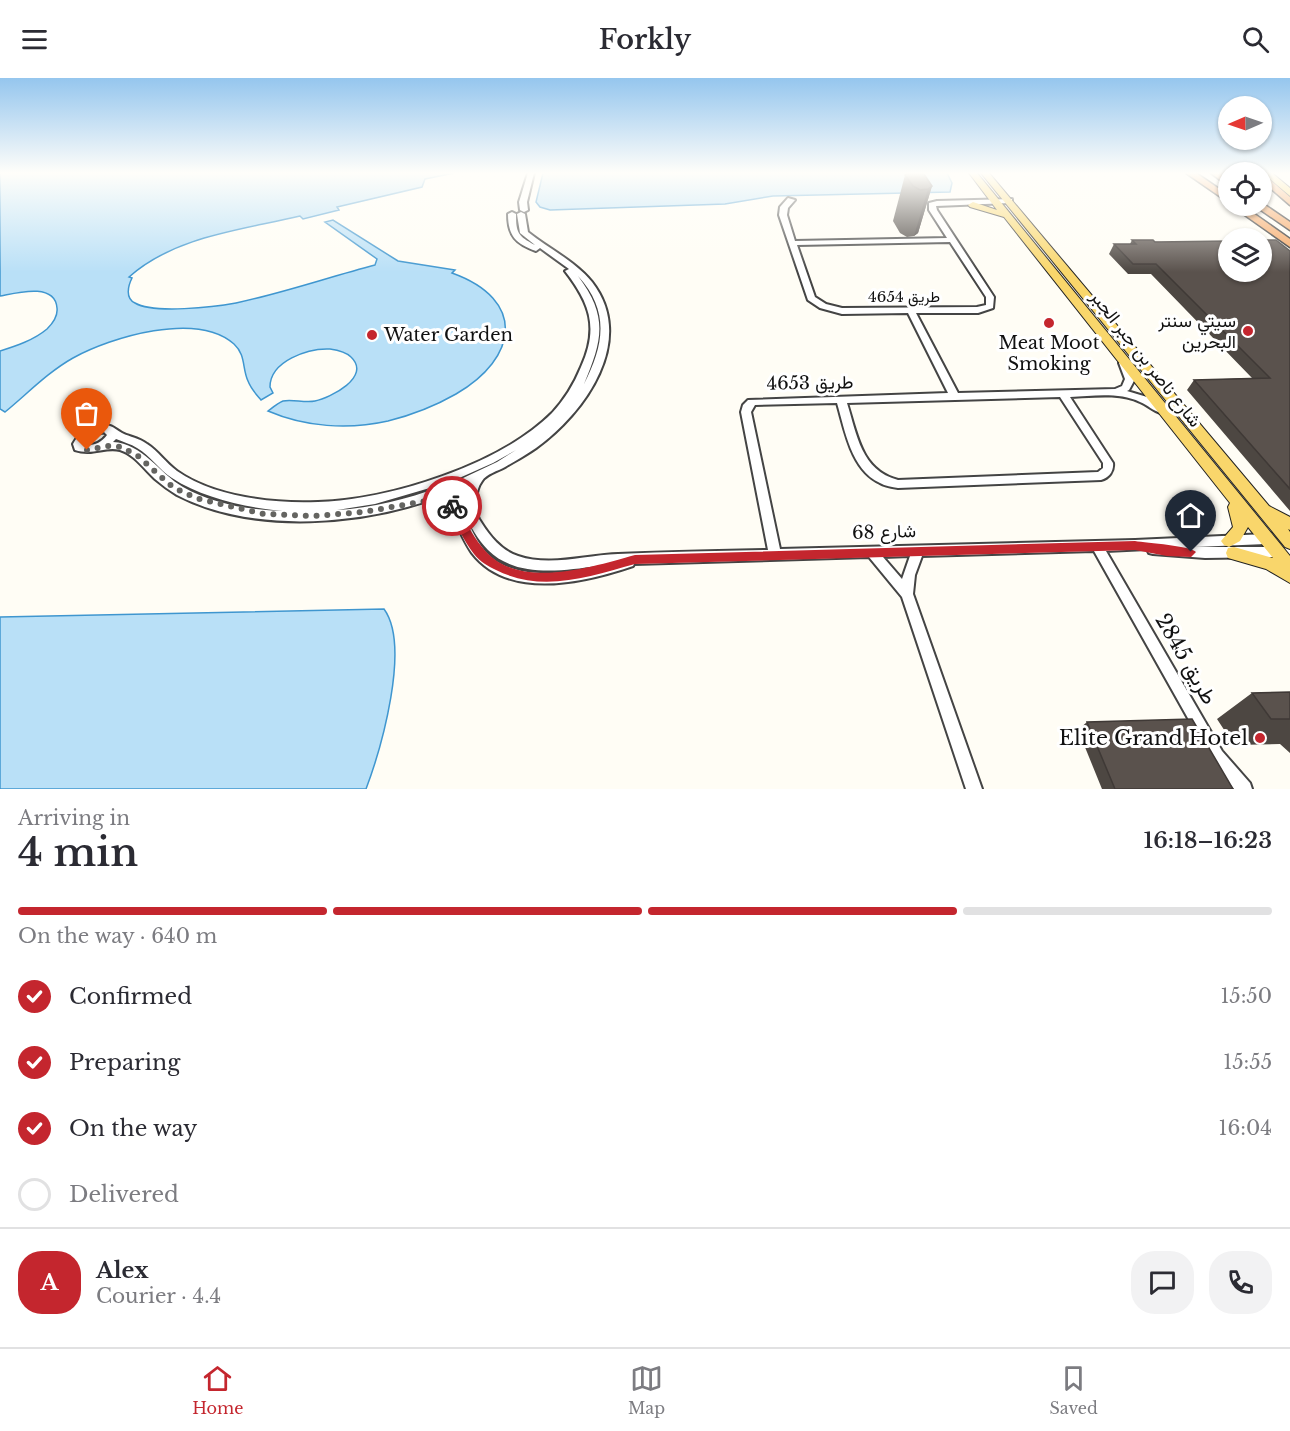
<!DOCTYPE html>
<meta charset="utf-8">
<style>
:root{--surface:#fff;--page:#f2f2f3;--text:#2b2b33;--muted:#7c7c81;--line:#e1e1e2;--accent:#c4262e}
body{margin:0;font-family:"Libre Baskerville",Vazirmatn,serif;background:var(--page);color:var(--text);height:100vh;display:flex;flex-direction:column;font-size:22px;white-space:nowrap}
*{box-sizing:border-box;margin:0}
p{font-size:20px;color:var(--muted)}
.icon{flex:none;width:33px;height:33px;fill:none;stroke:currentColor;stroke-width:2;stroke-linecap:round;stroke-linejoin:round}
.map{position:relative;height:711px;overflow:hidden}
.drawer{display:flex;flex-direction:column;background:var(--surface);flex:1}
.drawer>*{flex:none}
.needle{width:39px;rotate:268deg}
.controls{position:absolute;left:1218px;top:18px;display:grid;gap:12px}
.controls a{display:grid;place-items:center;width:54px;height:54px;border-radius:50%;background:var(--surface);box-shadow:0 2px 4px #0004;font-size:30px}
.pin{position:absolute;display:grid;place-items:center;width:51px;height:51px;color:#fff;margin:-62px -26px;border-radius:50% 50% 50% 0;rotate:-45deg;box-shadow:0 0 6px #0007}
.pin .icon{rotate:45deg}
.courier{position:absolute;display:grid;place-items:center;width:60px;height:60px;margin:-30px;border:4px solid #c4262e;border-radius:50%;background:#fff;color:#222;box-shadow:0 2px 8px #0007}
.summary em{font-style:normal;font-weight:600}
.summary div{display:flex;flex-direction:column-reverse}
.summary{display:flex;align-items:center;justify-content:space-between;height:102px;padding:0 18px}
h1{font-size:39px;font-weight:600;line-height:45px}
.bar{display:grid;grid-template-columns:repeat(4,1fr);gap:9px 6px;align-content:center;height:72px;padding:0 18px}
.bar i{height:8px;border-radius:4px;background:var(--line)}
.bar .active{background:var(--accent)}
.bar p{grid-column:span 4}
.line{display:flex;align-items:center;gap:15px;padding:0 18px;border-top:2px solid var(--line)}
.line div{flex:1}
.round{display:grid;place-items:center;flex:none;width:63px;height:63px;border-radius:24px;background:var(--page)}
ol{padding:0 18px;list-style:none}
li{display:flex;align-items:center;gap:18px;height:66px}
li p{margin-inline-start:auto}
li .icon{padding:6px;border-radius:50%;background:var(--accent);color:#fff;stroke-width:4}
li:last-child{color:var(--muted)}
li i{width:33px;height:33px;border:3px solid var(--line);border-radius:50%}
header{display:flex;justify-content:space-between;align-items:center;height:78px;padding:0 18px;background:var(--surface);font-size:27px;font-weight:600}
.tabs{display:flex;justify-content:space-around;align-items:center;height:84px;border-top:2px solid var(--line);background:var(--surface);font-size:16px;color:var(--muted)}
.tabs a{display:grid;justify-items:center;gap:3px}
.tabs .active{color:var(--accent)}
.map>svg:first-child{display:block}
.water{fill:#b9e0f7;stroke:#3f96cf;stroke-width:1.5}
.lines{fill:none;stroke-linecap:round;stroke-linejoin:round}
.minor-casing{stroke:#444;stroke-width:4}
.major-casing{stroke:#222;stroke-width:2}
.highway-casing{stroke:#222;stroke-width:3}
.minor{fill:#fff;fill-rule:evenodd}
.major{fill:#f9d66b;fill-rule:evenodd}
.highway{fill:#f5a25d;fill-rule:evenodd}
.wall{fill:#4d4742}
.shaded-wall{fill:#3f3936}
.building{fill:#5a524d;stroke:#3f3936;stroke-width:1.5}
.route{fill:#c4262e}
.done{stroke:#646461;stroke-width:6;stroke-dasharray:0 10.8}
.poi-dot{fill:#c4262e;stroke:#fff;stroke-width:2}
.labels{text-anchor:middle;stroke-width:6;stroke-linejoin:round;paint-order:stroke}
.far-street-label{font-size:15px;fill:#111;stroke:#fff}
.poi-label{font-size:18px;fill:#111;stroke:#fff;text-anchor:end}
.street-label{font-size:18px;fill:#111;stroke:#fff}
.near-street-label{font-size:21px;fill:#111;stroke:#fff}
.near-poi-label{font-size:21px;fill:#111;stroke:#fff;text-anchor:end}
</style>
<header><svg class="icon" aria-label="menu" viewBox="0 0 24 24"><path d="M4 6h16M4 12h16M4 18h16"/></svg>Forkly<svg class="icon" aria-label="search" viewBox="0 0 24 24"><circle cx="10" cy="10" r="6"/><path d="M15 15l6 6"/></svg></header>
<div class="map">
<svg width="1290" height="711" viewBox="0 0 1290 711">
<rect width="100%" height="100%" fill="#fffdf5"/>
<g class="water">
<path d="M0,95h454l-29,6 -3,8 -85,20 2,3 -36,9 -3,-3c-58,14 -125,20 -171,61l3,1c-4,8 -7,20 3,25 18,11 80,4 101,0 47,-10 93,-26 139,-38l2,-6 -52,-37 8,-2 65,41 57,9 -3,3c75,27 66,85 4,121 -21,12 -44,21 -68,27 -40,9 -83,6 -120,-10 4,-3 10,-8 15,-10 9,-2 22,2 32,0 15,-3 57,-24 36,-44 -5,-5 -14,-7 -21,-8 -22,-1 -60,12 -60,38l3,6 -12,7c-5,-6 -10,-11 -13,-19 -6,-13 -2,-26 -14,-37 -37,-33 -123,-7 -161,14 -25,14 -46,36 -68,54l-5,-3v-58c16,-5 34,-11 47,-22 6,-6 11,-13 10,-21 -2,-26 -41,-15 -57,-12z"/>
<path d="M543,95h404l5,10 -2,9 -177,4 -48,8 -175,6 -10,-3 -4,-5z"/>
<path d="M384,531c27,37 -3,140 -18,180h-366v-172z"/>
</g>
<g class="lines">
<g class="minor-casing">
<g id="minor">
<path d="M528,95h6l-7,29 1,8 -4,2 -4,-2 -1,-8z"/>
<path d="M788,120l7,2 -7,8 -1,7 8,26 152,-3 -18,-28v-7l8,-2 75,-2v4h-3l-73,3 1,4 57,87 -1,11 -15,5h-62l42,80 157,-4 7,-3 3,-7 -6,-16 5,-3 5,3 6,16 -6,11 -2,1 20,6 19,13 -5,3c-8,-2 -13,-8 -21,-11 -21,-10 -47,-6 -70,-5l43,66c1,8 -4,15 -12,17l-203,8c-6,-1 -13,-2 -18,-5 -29,-13 -35,-53 -43,-80l-82,2 -4,7 29,137 355,-9 131,-6 4,2 2,3 -2,3 -4,2 -71,3h81l4,1 2,4 -2,4 -4,1 -71,1 -52,-4 -4,-1 -2,-4 -41,2 116,200 28,32 2,6h-18l-22,-28 -118,-210 -172,5 -7,19 -2,19 69,195h-16l-64,-192 -33,-40 -235,7 -1,2c-47,16 -124,35 -161,-13 -12,-17 -19,-39 -28,-58 -78,30 -190,40 -267,0 -8,-5 -15,-10 -22,-16 -10,-9 -21,-25 -35,-29 -15,-4 -27,6 -45,0l-2,-6c7,-13 22,-24 37,-18 4,1 8,5 12,7 8,4 17,5 25,11 11,7 19,19 30,27 37,26 97,33 141,31 72,-2 182,-37 234,-89 13,-14 22,-29 29,-46 18,-39 9,-64 -16,-96l4,-2 -29,-21 -4,3c-20,-7 -28,-15 -28,-37l4,-2 4,2c0,19 2,22 19,31l-15,-12 -3,-19 4,-2 4,2 3,18c21,17 47,29 64,50 45,58 -7,131 -56,166 -10,7 -21,13 -31,19 -7,4 -19,7 -23,14 -7,9 -8,29 -3,38 10,16 21,31 39,37 32,11 67,-1 100,-2 50,-2 100,-3 150,-4l-27,-138 2,-7 5,-5 200,-7 -40,-80 -66,1 -22,-6 -12,-8 -29,-85 1,-8zM950,164l36,55v8l-9,2 -135,1 -16,-4 -11,-7 -18,-52zM578,198c32,35 26,69 6,108 18,-43 25,-67 -6,-108zM1060,319l43,66v5l-5,4 -200,8c-37,-10 -41,-45 -51,-77zM104,354l3,3c-6,8 -13,11 -23,10l6,-9zM116,361c7,3 15,5 21,9 14,8 22,22 35,30 30,20 76,30 111,33 -34,-1 -70,-7 -100,-24 -23,-13 -41,-44 -70,-45zM516,372l-19,12 -36,17h-4l36,-16zM440,407v2c-33,12 -68,21 -103,23l38,-6zM468,408l-2,9 -4,-7zM465,437c6,12 13,25 23,35 28,28 74,21 109,16 -31,8 -73,13 -101,-5 -16,-11 -24,-30 -31,-46zM910,478l-8,23 -19,-22z"/>
</g>
</g>
<g class="major-casing">
<g id="major">
<path d="M969,95h8l313,383v27l-24,-14 -38,-11 -2,-5 2,-5 6,-1 39,11 -25,-31 -8,14 -11,6 -5,-2 -3,-4 12,-14 -5,-20 2,-4 -226,-286 -34,-10 -2,-2 5,-3 24,8z"/>
<path d="M981,95h8l280,333 21,11v13l-2,-1 2,3v17l-5,-2z"/>
<path d="M1263,95h9l18,15v8z"/>
</g>
</g>
<g class="highway-casing">
<g id="highway">
<path d="M1186,95h10l32,22v7z"/>
<path d="M1211,95h9l8,6v7z"/>
<path d="M1262,95l28,24v8l-28,-24z"/>
<path d="M1262,125l28,19v8l-35,-24h7z"/>
<path d="M1232,128h11l47,33v8z"/>
</g>
</g>
<use href="#minor" class="minor"/>
<use href="#major" class="major"/>
<use href="#highway" class="highway"/>
</g>
<g class="wall">
<path d="M907,95h10l15,13 -14,47 -4,3 -7,1 -7,-4 -7,-12 12,-46z"/>
<path d="M1132,162l158,11v260l-103,-121 7,-10 58,-2 -101,-104h-23l-19,-20 5,-10h16z"/>
<path d="M1290,614v61l-10,-9 -46,1 -17,-26 35,-26z"/>
<path d="M1087,644l146,67h-131l-24,-59z"/>
</g>
<path class="shaded-wall" d="M932,108l-14,47 -4,3 14,-47z"/>
<g class="building">
<path d="M909,95h8l7,1 8,12 -4,3 -8,1 -7,-4 -8,-11z"/>
<path d="M1132,162h21l2,2 73,-1v31h34v-32h14l14,11v238l-96,-109 76,-2 -114,-114h-23l-19,-20h22z"/>
<path d="M1290,614v27h-19l-19,-26z"/>
<path d="M1192,641l41,70h-118l-28,-67z"/>
</g>
<linearGradient id="sky" x2="0" y2="1"><stop stop-color="#95c6ee"/><stop offset="0.49" stop-color="#fffefa"/><stop offset="1" stop-color="#fffefa" stop-opacity="0"/></linearGradient>
<rect width="1290" height="194" fill="url(#sky)"/>
<path class="route" d="M452,423l4,2c8,14 15,31 26,44 34,45 109,20 153,8l500,-14c12,2 57,5 61,11l-5,5 -24,-1 -32,-6 -500,14c-47,13 -93,29 -139,6 -8,-4 -16,-8 -22,-16 -11,-14 -19,-33 -27,-48z"/>
<g class="lines">
<path class="done" d="M87,372l20,-4 14,1 17,9 31,28 13,8 17,7 65,15 51,2 48,-4 75,-13 14,7"/>
</g>
<g class="poi-dot">
<circle cx="1049" cy="245" r="6"/>
<circle cx="1248" cy="253" r="6"/>
<circle cx="372" cy="257" r="6"/>
<circle cx="1260" cy="660" r="6"/>
</g>
<g class="labels">
<g class="far-street-label">
<text x="904" y="224">طريق 4654</text>
</g>
<g class="poi-label">
<text x="1236" y="249">سيتي سنتر<tspan x="1236" dy="21">البحرين</tspan></text>
<text x="384" y="263" text-anchor="start">Water Garden</text>
<text x="1049" y="271" text-anchor="middle">Meat Moot<tspan x="1049" dy="21">Smoking</tspan></text>
</g>
<g class="street-label">
<text transform="translate(1146 281) rotate(52)" y="6">شارع ناصر بن جبر الجبر</text>
<text transform="translate(810 305) rotate(-1)" y="6">طريق 4653</text>
<text transform="translate(884 454) rotate(-2)" y="6">شارع 68</text>
</g>
<g class="near-street-label">
<text transform="translate(1186 581) rotate(60)" y="7">طريق 2845</text>
</g>
<g class="near-poi-label">
<text x="1248" y="667">Elite Grand Hotel</text>
</g>
</g>
</svg>
<div class="controls">
<a><svg class="needle" viewBox="-14 -14 28 28"><path d="M0-13l5 13h-10z" fill="#e53935"/><path d="M0 13l5-13h-10z" fill="#7c7c81"/></svg></a>
<a><svg class="icon" aria-label="locate" viewBox="0 0 24 24"><circle cx="12" cy="12" r="6"/><path d="M12 2v4M12 18v4M2 12h4M18 12h4"/></svg></a>
<a><svg class="icon" aria-label="layers" viewBox="0 0 24 24"><path d="M12 4l9 5-9 5-9-5zM3 14l9 5 9-5"/></svg></a>
</div>
<div class="pin" style="left:87px;top:372px;background:#ea580c"><svg class="icon" aria-label="bag" viewBox="0 0 24 24"><path d="M5 8h14l-1 12H6zM9 8a3 3 0 0 1 6 0"/></svg></div>
<div class="pin" style="left:1191px;top:474px;background:#1f2937"><svg class="icon" aria-label="home" viewBox="0 0 24 24"><path d="M3 11l9-7 9 7M6 9v11h12V9"/></svg></div>
<div class="courier" style="left:452px;top:428px"><svg class="icon" aria-label="bike" viewBox="0 0 24 24"><circle cx="6" cy="16" r="4"/><circle cx="18" cy="16" r="4"/><path d="M6 16l4-8h5l3 8M10 8l3 8H6M13 5h3"/></svg></div>
</div>
<section class="drawer">
<div class="summary"><div><h1>4 min</h1><p>Arriving in</p></div><em>16:18–16:23</em></div>
<div class="bar"><i class="active"></i><i class="active"></i><i class="active"></i><i></i><p>On the way · 640 m</p></div>
<ol>
<li><svg class="icon" aria-label="check" viewBox="0 0 24 24"><path d="M5 12l5 5 9-10"/></svg>Confirmed<p>15:50</p></li>
<li><svg class="icon" aria-label="check" viewBox="0 0 24 24"><path d="M5 12l5 5 9-10"/></svg>Preparing<p>15:55</p></li>
<li><svg class="icon" aria-label="check" viewBox="0 0 24 24"><path d="M5 12l5 5 9-10"/></svg>On the way<p>16:04</p></li>
<li><i></i>Delivered</li>
</ol>
<div class="line" style="height:108px"><b class="round" style="background:var(--accent);color:#fff">A</b><div><b>Alex</b><p>Courier · 4.4</p></div><a class="round"><svg class="icon" aria-label="chat" viewBox="0 0 24 24"><path d="M4 5h16v11H9l-5 4z"/></svg></a><a class="round"><svg class="icon" aria-label="phone" viewBox="0 0 24 24"><path d="M5 4h4l2 5-3 2q2 4 5 5l2-3 5 2v4C11 20 4 13 5 4z"/></svg></a></div>
</section>
<nav class="tabs">
<a class="active"><svg class="icon" aria-label="home" viewBox="0 0 24 24"><path d="M3 11l9-7 9 7M6 9v11h12V9"/></svg>Home</a>
<a><svg class="icon" aria-label="map" viewBox="0 0 24 24"><path d="M3 6l6-2 6 2 6-2v14l-6 2-6-2-6 2zM9 4v14M15 6v14"/></svg>Map</a>
<a><svg class="icon" aria-label="saved" viewBox="0 0 24 24"><path d="M7 4h10v16l-5-4-5 4z"/></svg>Saved</a>
</nav>
